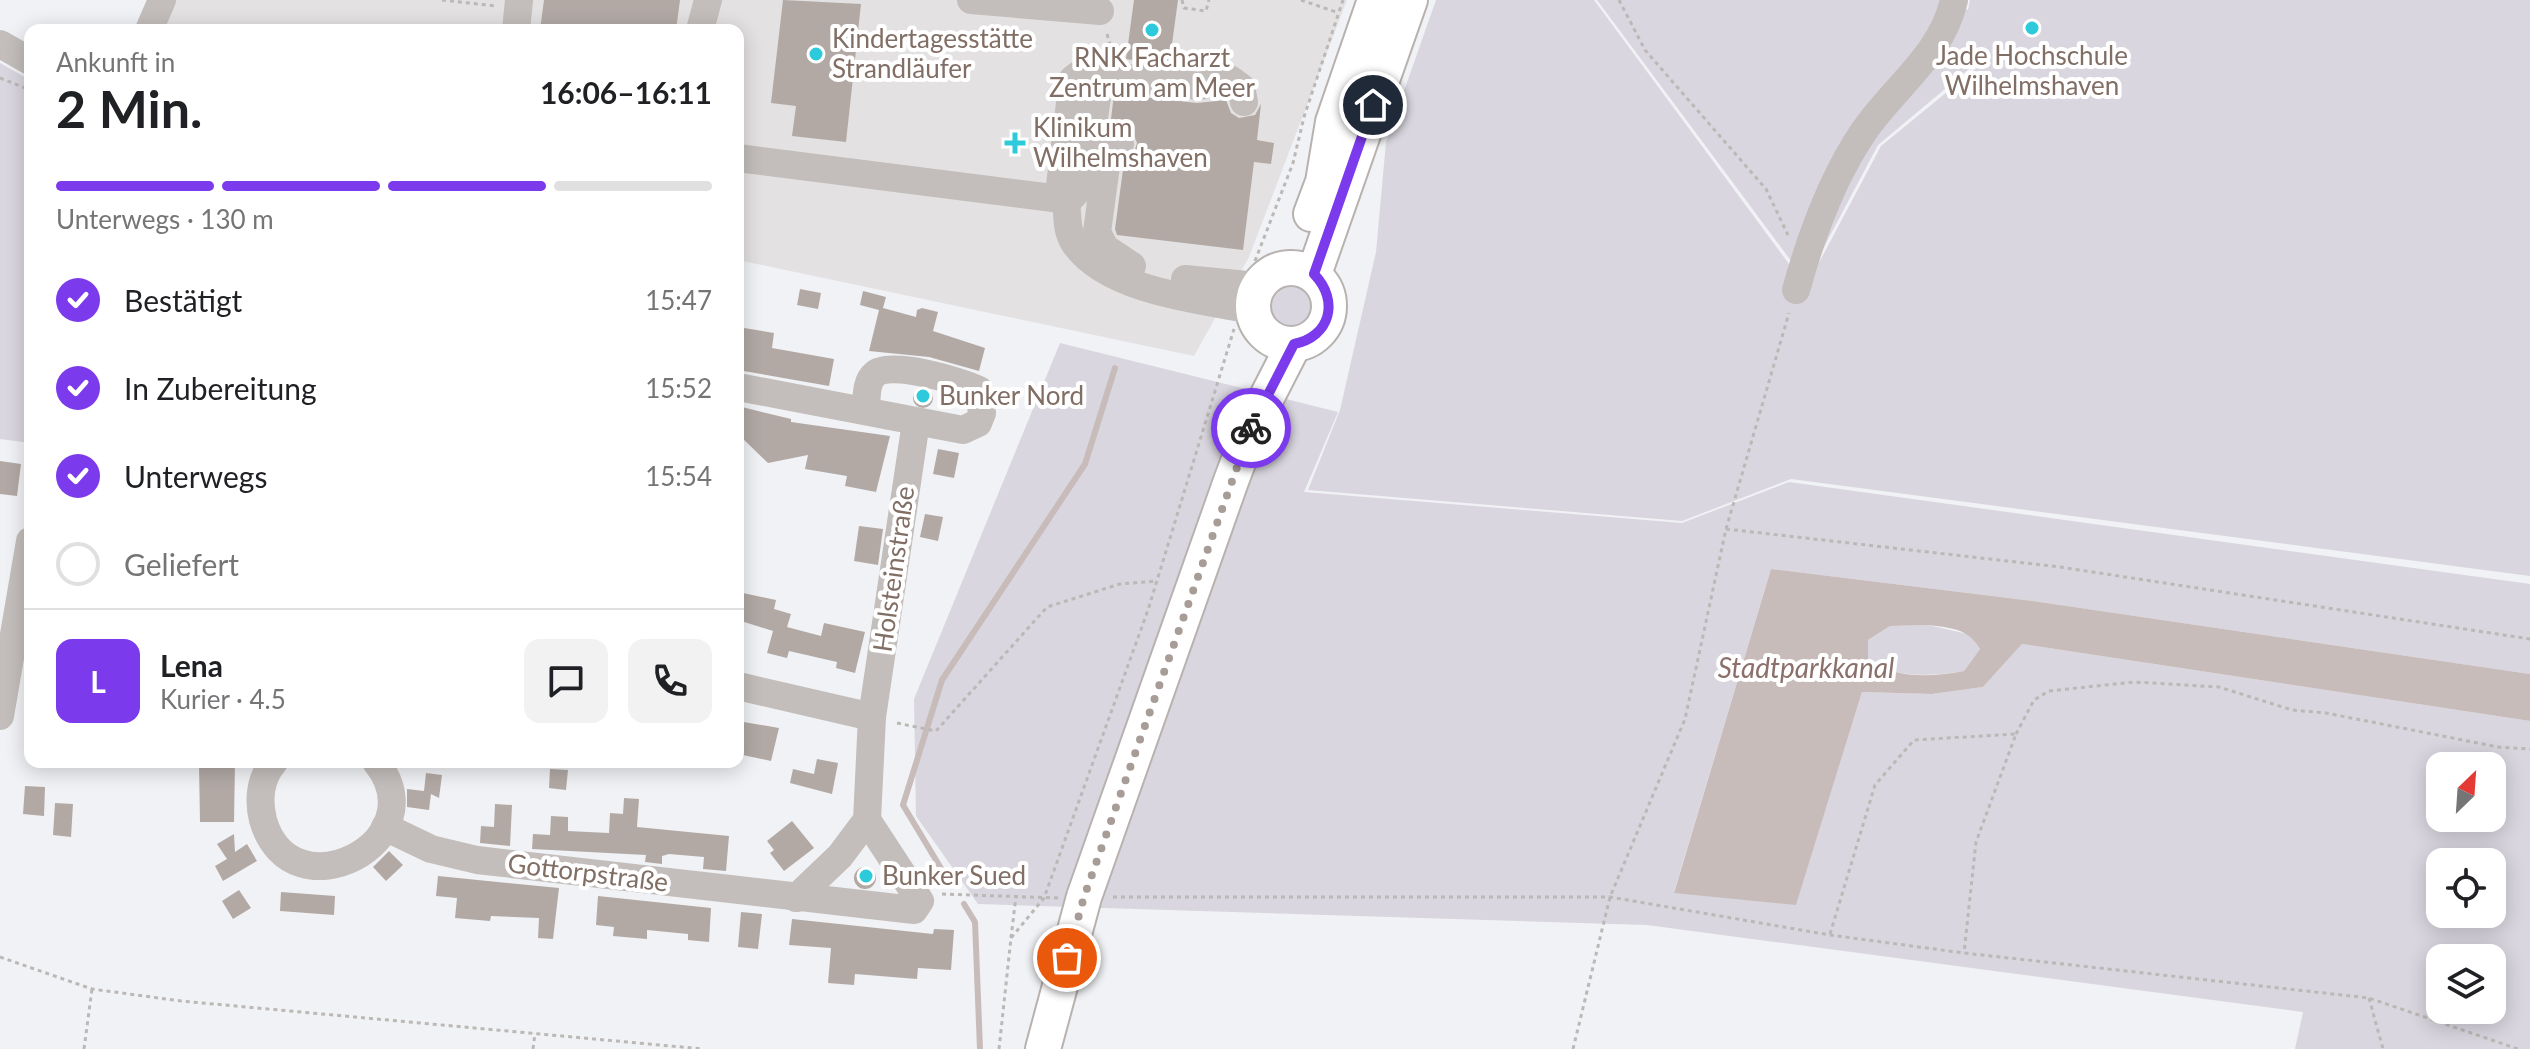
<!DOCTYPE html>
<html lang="de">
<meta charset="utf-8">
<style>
:root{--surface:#fff;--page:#f2f2f2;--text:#202124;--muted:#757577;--line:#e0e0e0;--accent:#7c3aed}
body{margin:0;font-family:Lato,sans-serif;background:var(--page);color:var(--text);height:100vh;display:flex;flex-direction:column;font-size:30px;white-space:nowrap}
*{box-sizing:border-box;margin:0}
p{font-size:26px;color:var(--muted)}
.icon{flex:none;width:44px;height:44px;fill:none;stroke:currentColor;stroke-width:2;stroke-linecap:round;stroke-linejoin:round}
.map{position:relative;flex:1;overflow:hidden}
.details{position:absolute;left:24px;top:24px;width:720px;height:744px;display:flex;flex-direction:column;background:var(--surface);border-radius:16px;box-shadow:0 4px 20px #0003}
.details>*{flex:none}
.needle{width:52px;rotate:25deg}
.fabs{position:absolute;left:2426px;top:752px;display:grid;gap:16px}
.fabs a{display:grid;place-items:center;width:80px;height:80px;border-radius:16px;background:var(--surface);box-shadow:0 4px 20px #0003;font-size:40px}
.pin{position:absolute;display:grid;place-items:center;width:68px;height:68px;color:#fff;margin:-34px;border:4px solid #fff;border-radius:50%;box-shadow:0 2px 8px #0007}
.courier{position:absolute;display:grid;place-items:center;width:80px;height:80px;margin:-40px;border:6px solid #7c3aed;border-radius:50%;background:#fff;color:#222;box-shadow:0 2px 10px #0007}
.overview em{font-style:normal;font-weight:700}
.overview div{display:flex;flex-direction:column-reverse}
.overview{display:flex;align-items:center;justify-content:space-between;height:136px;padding:0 32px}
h1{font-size:52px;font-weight:700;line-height:60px}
.bar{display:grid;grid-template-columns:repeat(4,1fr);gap:12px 8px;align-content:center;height:96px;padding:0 32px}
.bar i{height:10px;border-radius:6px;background:var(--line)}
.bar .on{background:var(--accent)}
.bar p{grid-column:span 4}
.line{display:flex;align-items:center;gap:20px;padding:0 32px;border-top:2px solid var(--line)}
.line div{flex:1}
.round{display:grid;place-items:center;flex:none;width:84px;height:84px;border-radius:16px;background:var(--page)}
ol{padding:0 32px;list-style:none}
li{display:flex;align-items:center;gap:24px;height:88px}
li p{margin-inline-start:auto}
li .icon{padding:8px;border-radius:50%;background:var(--accent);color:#fff;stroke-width:4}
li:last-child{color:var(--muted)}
li i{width:44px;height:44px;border:4px solid var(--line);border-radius:50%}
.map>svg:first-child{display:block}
.built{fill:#e3e1e2}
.green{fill:#d9d6df;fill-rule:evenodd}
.water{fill:#c8bcba;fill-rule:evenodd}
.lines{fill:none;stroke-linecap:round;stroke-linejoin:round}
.stream{stroke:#c8bcba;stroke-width:6}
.building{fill:#b2a9a5}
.major-casing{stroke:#b8b2af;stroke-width:38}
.path{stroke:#bbb8b6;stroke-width:3;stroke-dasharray:4 4;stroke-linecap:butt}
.minor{stroke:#c3bebb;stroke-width:28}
.major{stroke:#fff;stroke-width:34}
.done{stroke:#a89c97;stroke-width:8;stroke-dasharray:0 14.4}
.route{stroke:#7c3aed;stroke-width:10}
.poi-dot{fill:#2ccada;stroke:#fff;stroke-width:3}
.labels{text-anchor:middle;stroke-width:8;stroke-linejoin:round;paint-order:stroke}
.poi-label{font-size:26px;fill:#816e65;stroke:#fff;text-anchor:start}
.street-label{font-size:26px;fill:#816e65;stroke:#fff}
.water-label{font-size:28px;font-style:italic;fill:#8b706b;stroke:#fff}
</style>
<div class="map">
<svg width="2530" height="1049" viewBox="0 0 2530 1049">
<rect width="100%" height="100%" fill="#f1f2f5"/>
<path class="built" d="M164,0h1183l-98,257 -55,99 -456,-96v-230h-585z"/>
<g class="green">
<path d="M1436,0h158l212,287 75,-141 104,-85 -3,-3 -104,87 -72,136 -209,-281h349l22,10 2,-10h560v576l-739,-97 -109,42 -374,-31 32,-80 36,-158 10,-110z"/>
<path d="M0,63l30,17v363l-30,-4z"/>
<circle cx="1293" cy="306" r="22"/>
<path d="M1060,343l278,69 -34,80 378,31 107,-41 741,102v90l-497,-73 -262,-32 -97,323 122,12 66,-212 70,2 51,-7 39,-43 508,77v328h-235l8,-37 -656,-87 -669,-21 -62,-88 -2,-117zM2440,766h52v52h-52zM2440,862h52v52h-52zM2440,958h52v52h-52z"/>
<path d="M1928,625l44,10 8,14 -16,22c-32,5 -69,8 -96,-11v-20l22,-14z"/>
</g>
<path class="water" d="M1771,569l262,32 497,73v47l-508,-77 -39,43 -51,7 -70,-2 -66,213 -122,-12zM1928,625c23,3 40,3 52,24l-16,22c-32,6 -69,8 -96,-11v-20l22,-14z"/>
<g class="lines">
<g class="stream">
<path d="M948,880l-45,-75 39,-125 143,-216 30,-96"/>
<path d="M964,904l11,18 5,127"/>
</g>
</g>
<g class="building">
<path d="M544,0h136l-4,30 -82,-5v5h-54z"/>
<path d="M783,0l78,4 -15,138 -54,-6 4,-30 -25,-3z"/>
<path d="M1134,0h44l-9,66 -43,-7z"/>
<path d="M1114,94l83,9 29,-3 5,13 8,5 16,-3 6,-11 -4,36 17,3 -3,21 -17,-2 -11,88 -126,-15 -2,-6 9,-67 10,-9 3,-10 -3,-8 -13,-8 1,-6 -11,-2z"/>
<path d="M800,289l21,4 -3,16 -21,-4z"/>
<path d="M863,291l23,6 -3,11 33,9 1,-7 5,-2 16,4 -5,19 52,17 -6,23 -50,-14 -60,-6 10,-41 -19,-5z"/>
<path d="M738,327l36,6 -2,15 62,11 -5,27 -91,-16z"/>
<circle cx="923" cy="398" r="10"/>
<path d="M738,406l53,13v3l99,14 -14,56 -31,-6 2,-10 -42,-7 3,-14 -40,8 -30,-29z"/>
<path d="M938,449l21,4 -5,25 -21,-4z"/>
<path d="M0,461l21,3 -4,32 -17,-2z"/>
<path d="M925,514l18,3 -5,24 -18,-4z"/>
<path d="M859,526l24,3 -5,36 -24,-4z"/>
<path d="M738,592l38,8 -2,9 17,5 -4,13 34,9 3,-13 41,9 -10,41 -19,-5 1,-6 -48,-11 -2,7 -20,-5 6,-22 -35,-11z"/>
<path d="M738,721l41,7 -8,33 -33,-7z"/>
<path d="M817,759l21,4 -6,31 -42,-11 3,-14 21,5z"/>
<path d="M215,762h20l-1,60h-34l-1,-58z"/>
<path d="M550,769l18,1 -2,20 -17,-2z"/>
<path d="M426,773l16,2 -3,23 -8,-4 -2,16 -22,-3v-18l17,2z"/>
<path d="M25,786l20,1 -1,29 -21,-2z"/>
<path d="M624,798l15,1 -2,28 92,9 -3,35 -23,-2 1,-12 -35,-3 -7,2v8l-17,-2 1,-7 -114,-6 1,-15 17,1 1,-19 17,1v14l41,2 1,-20 13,1z"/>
<path d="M55,803l18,1 -2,33 -18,-2z"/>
<path d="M495,804l17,1 -2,41 -30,-3 1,-17 13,1z"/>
<path d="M792,821l22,27 -30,23 -14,-18 4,-3 -7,-9z"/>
<path d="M234,834l1,18 12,-8 10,17 -34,20 -8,-15 12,-7 -10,-15z"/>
<path d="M389,851l14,14 -17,16 -13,-14z"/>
<circle cx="865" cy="878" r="11"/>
<path d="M438,876l121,12 -6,51 -15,-1 1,-20 -48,-2 -1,5 -35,-3 2,-20 -21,-2z"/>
<path d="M239,890l12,18 -18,11 -11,-18z"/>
<path d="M281,892l54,4 -1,19 -54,-4z"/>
<path d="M598,896l113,12 -2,34 -21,-2v-6l-41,-4v9l-34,-3 1,-9 -18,-2z"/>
<path d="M741,912l21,2 -4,35 -20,-2z"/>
<path d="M792,919l141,15 1,-5 20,1 -3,40 -33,-2 -1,11 -62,-5 -1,11 -26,-2 3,-35 -42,-3z"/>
</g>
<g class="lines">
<g class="major-casing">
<g id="major">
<path d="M1311,214l12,-32 10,-60 42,-122"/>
<circle cx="1291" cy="306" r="38"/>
<path d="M1314,274l96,-274"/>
<path d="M1043,1049l41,-152 147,-416 20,-53 43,-84"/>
</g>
</g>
<g class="path">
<path d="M442,0l54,6"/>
<path d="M1182,0l2,8 22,3 3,-11"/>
<path d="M1301,0l35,12"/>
<path d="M1619,0l26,50 121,139 22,46"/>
<path d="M1107,34l6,20"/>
<path d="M0,78l30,12"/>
<path d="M1255,261l38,-98 11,-46 39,-117"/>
<path d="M30,386v14"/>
<path d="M1726,529l334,38 470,72"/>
<path d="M897,723l39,8 111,-124 73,-23 37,-3"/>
<path d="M2016,734l18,-34 15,-9 85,-9 85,5 73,23 34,3 172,34 32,2"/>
<path d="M942,894l116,4"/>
<path d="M1113,897h497l220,38 134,18 405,45 149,51"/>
<path d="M1830,934l45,-149 39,-45 102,-6 -40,108 -12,111"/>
<path d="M1011,938l5,-42"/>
<path d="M0,957l92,32 89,12 522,48"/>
<path d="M2369,998l14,51"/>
<path d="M84,1049l8,-60"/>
<path d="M533,1049l2,-16"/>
<path d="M999,1049l12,-111 33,-40 104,-288 86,-281"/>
<path d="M1573,1049l37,-152 75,-178 41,-190 63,-216"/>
</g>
<g class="minor">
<path d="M971,0l129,11"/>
<path d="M149,30l13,-30"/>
<path d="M516,30l3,-30"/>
<path d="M700,30l8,-30"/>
<path d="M0,44l30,17"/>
<path d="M1100,75l99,11 31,-7 11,8 3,15"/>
<path d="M1120,144l-12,7 -11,81 8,16 27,18"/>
<path d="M738,158l331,42"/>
<path d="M1069,200l16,-17 15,-108 -19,-2 -8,6 -13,106c12,21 2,40 15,59 33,47 125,56 178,66"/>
<path d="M1185,279l73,7"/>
<path d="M1796,290c15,-54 36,-112 68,-159 30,-44 78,-76 90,-131"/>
<path d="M738,387l225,43 15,-7 4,-10 -3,-23c-18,-9 -90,-30 -104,-16 -10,8 -8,25 -9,36"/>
<path d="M738,686l134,31"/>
<path d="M0,716l30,-175"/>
<path d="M274,762c-14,16 -16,38 -11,58 28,98 177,21 113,-58"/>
<path d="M385,827l46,22 46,11 437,50 6,-9 -53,-81"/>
<path d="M796,898l44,-42 27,-36 5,-103 44,-295"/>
</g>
<use href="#major" class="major"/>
</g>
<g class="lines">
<path class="done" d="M1067,958l17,-61 167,-469"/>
<path class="route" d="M1251,428l43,-84c36,-7 46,-43 20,-70l59,-169"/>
</g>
<g class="poi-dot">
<circle cx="2032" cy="28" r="8"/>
<circle cx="1152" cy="30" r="8"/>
<circle cx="816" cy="54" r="8"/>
<path d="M1011 131h8v8h8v8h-8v8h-8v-8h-8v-8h8z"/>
<circle cx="923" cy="396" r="8"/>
<circle cx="866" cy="876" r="8"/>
</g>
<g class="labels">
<g class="poi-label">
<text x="832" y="48">Kindertagesstätte<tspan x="832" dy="30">Strandläufer</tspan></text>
<text x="2032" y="65" text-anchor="middle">Jade Hochschule<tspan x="2032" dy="30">Wilhelmshaven</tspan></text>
<text x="1152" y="67" text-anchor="middle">RNK Facharzt<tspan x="1152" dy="30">Zentrum am Meer</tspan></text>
<text x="1033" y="137">Klinikum<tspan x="1033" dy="30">Wilhelmshaven</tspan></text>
<text x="939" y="405">Bunker Nord</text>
<text x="882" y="885">Bunker Sued</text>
</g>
<g class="street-label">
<text transform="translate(894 569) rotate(-82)" y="9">Holsteinstraße</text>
<text transform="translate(588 873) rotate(7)" y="9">Gottorpstraße</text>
</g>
<g class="water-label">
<text x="1806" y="678">Stadtparkkanal</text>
</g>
</g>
</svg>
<div class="fabs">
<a><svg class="needle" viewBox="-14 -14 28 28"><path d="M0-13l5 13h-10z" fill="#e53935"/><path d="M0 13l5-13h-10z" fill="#757577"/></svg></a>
<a><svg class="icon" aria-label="locate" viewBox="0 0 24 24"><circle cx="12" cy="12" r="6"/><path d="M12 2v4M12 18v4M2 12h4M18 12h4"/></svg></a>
<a><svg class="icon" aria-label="layers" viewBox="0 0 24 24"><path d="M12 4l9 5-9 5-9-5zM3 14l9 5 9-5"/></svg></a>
</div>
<div class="pin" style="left:1067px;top:958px;background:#ea580c"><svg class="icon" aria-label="bag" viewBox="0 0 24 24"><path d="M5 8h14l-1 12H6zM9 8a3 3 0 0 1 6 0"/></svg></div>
<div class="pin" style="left:1373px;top:105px;background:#1f2937"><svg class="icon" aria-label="home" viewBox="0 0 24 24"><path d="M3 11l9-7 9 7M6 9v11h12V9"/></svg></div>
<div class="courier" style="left:1251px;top:428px"><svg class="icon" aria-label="bike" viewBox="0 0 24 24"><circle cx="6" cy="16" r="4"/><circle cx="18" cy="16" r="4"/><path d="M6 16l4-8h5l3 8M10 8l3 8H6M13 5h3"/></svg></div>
<section class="details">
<div class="overview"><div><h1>2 Min.</h1><p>Ankunft in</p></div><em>16:06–16:11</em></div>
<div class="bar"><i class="on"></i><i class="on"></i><i class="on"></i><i></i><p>Unterwegs · 130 m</p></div>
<ol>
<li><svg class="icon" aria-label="check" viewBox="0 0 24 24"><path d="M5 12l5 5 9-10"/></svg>Bestätigt<p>15:47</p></li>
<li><svg class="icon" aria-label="check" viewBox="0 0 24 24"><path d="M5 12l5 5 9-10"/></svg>In Zubereitung<p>15:52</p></li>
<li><svg class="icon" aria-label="check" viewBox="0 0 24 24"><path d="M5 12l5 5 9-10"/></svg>Unterwegs<p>15:54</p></li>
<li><i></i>Geliefert</li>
</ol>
<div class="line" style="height:144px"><b class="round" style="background:var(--accent);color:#fff">L</b><div><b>Lena</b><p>Kurier · 4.5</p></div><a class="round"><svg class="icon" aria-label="chat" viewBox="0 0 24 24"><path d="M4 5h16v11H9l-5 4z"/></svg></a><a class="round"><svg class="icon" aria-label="phone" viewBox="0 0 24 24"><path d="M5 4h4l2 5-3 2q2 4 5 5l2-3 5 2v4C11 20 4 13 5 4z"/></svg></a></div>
</section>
</div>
